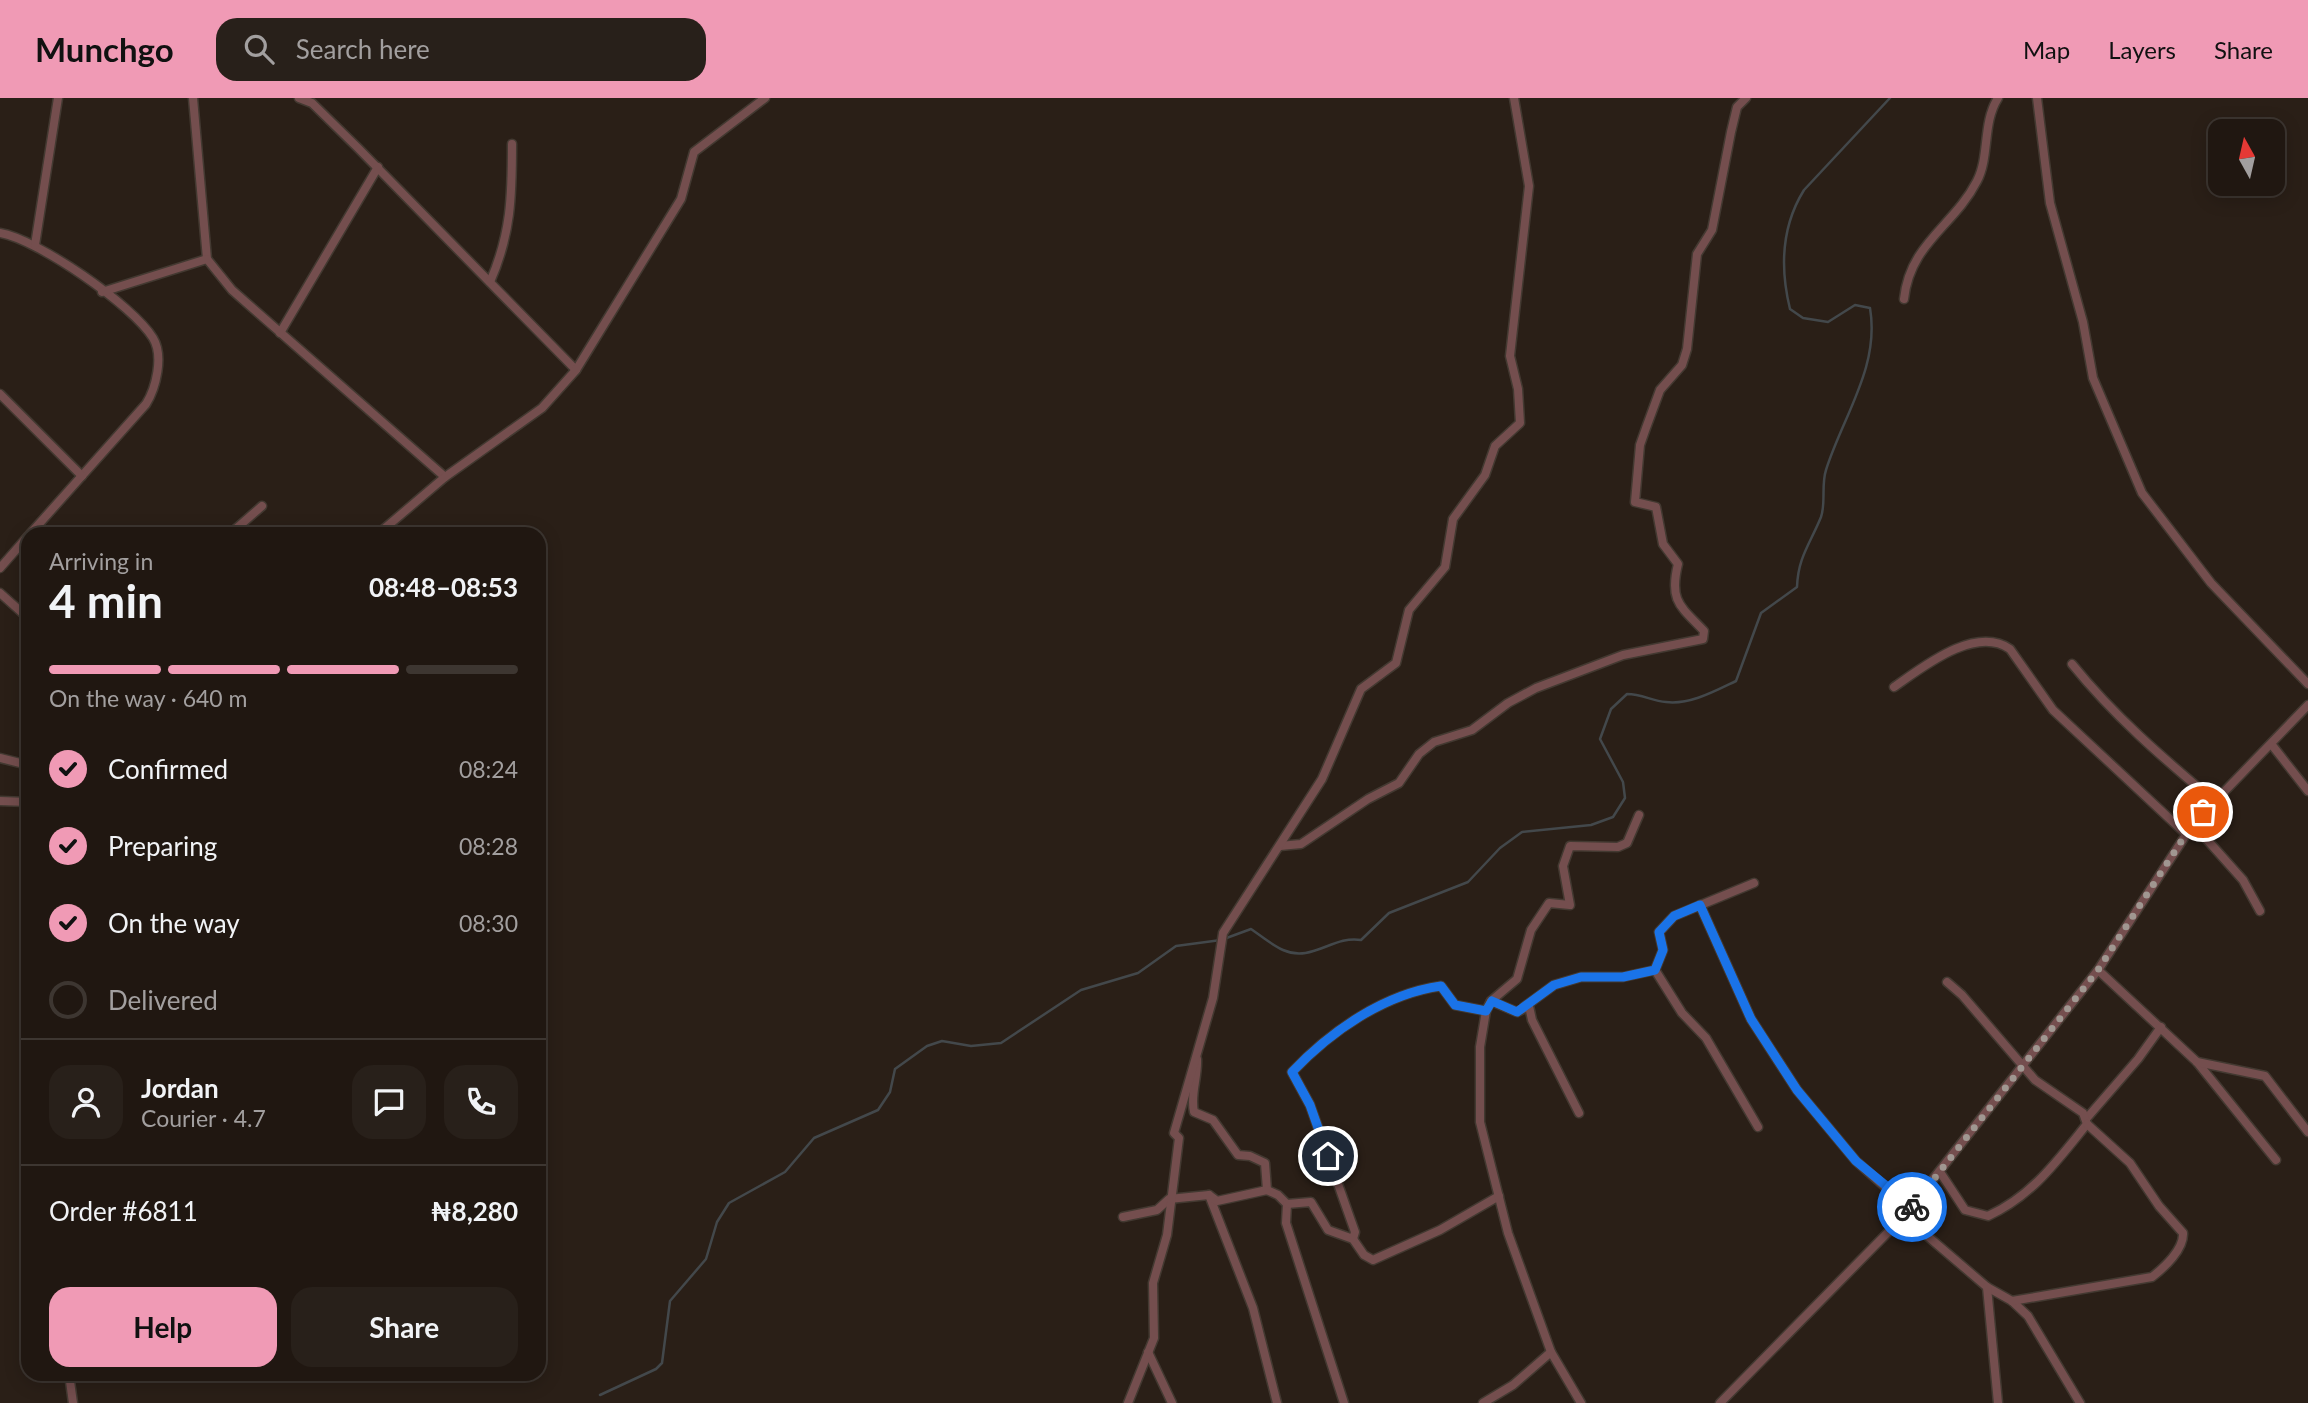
<!DOCTYPE html>
<meta charset="utf-8">
<style>
:root{--surface:#201711;--page:#28201a;--text:#f1f3f6;--muted:#a29f9f;--line:#3d3631;--accent:#f09ab5}
body{margin:0;font-family:Lato,sans-serif;background:var(--page);color:var(--text);height:100vh;display:flex;flex-direction:column;font-size:26px;white-space:nowrap}
*{box-sizing:border-box;margin:0}
p{font-size:23px;color:var(--muted)}
.icon{flex:none;width:38px;height:38px;fill:none;stroke:currentColor;stroke-width:2;stroke-linecap:round;stroke-linejoin:round}
.map{position:relative;flex:1;overflow:hidden}
.side{position:absolute;left:21px;top:429px;width:525px;height:854px;display:flex;flex-direction:column;background:var(--surface);border-radius:21px;box-shadow:0 4px 18px #0003,0 0 0 2px var(--line)}
.side>*{flex:none}
.needle{width:46px;rotate:352deg}
.tools{position:absolute;left:2208px;top:21px;display:grid;gap:14px}
.tools a{display:grid;place-items:center;width:77px;height:77px;border-radius:14px;background:var(--surface);box-shadow:0 4px 18px #0003,0 0 0 2px var(--line);font-size:35px}
.pin{position:absolute;display:grid;place-items:center;width:60px;height:60px;color:#fff;margin:-30px;border:4px solid #fff;border-radius:50%;box-shadow:0 2px 7px #0007}
.courier{position:absolute;display:grid;place-items:center;width:70px;height:70px;margin:-35px;border:5px solid #1a73e8;border-radius:50%;background:#fff;color:#222;box-shadow:0 2px 9px #0007}
.head em{font-style:normal;font-weight:700}
.head div{display:flex;flex-direction:column-reverse}
.head{display:flex;align-items:center;justify-content:space-between;height:119px;padding:0 28px}
h1{font-size:46px;font-weight:700;line-height:52px}
.bar{display:grid;grid-template-columns:repeat(4,1fr);gap:10px 7px;align-content:center;height:84px;padding:0 28px}
.bar i{height:9px;border-radius:5px;background:var(--line)}
.bar .current{background:var(--accent)}
.bar p{grid-column:span 4}
.line{display:flex;align-items:center;gap:18px;padding:0 28px;border-top:2px solid var(--line)}
.line div{flex:1}
.round{display:grid;place-items:center;flex:none;width:74px;height:74px;border-radius:21px;background:var(--page)}
ol{padding:0 28px;list-style:none}
li{display:flex;align-items:center;gap:21px;height:77px}
li p{margin-inline-start:auto}
li .icon{padding:7px;border-radius:50%;background:var(--accent);color:#111;stroke-width:4}
li:last-child{color:var(--muted)}
li i{width:38px;height:38px;border:4px solid var(--line);border-radius:50%}
.cta{display:flex;gap:14px;margin-top:auto;padding:14px 28px}
.cta a{flex:1;height:80px;border-radius:21px;background:var(--accent);color:#111;font-size:28px;font-weight:700;line-height:80px;text-align:center}
.cta a+a{background:var(--page);color:var(--text)}
header{display:flex;align-items:center;gap:42px;box-sizing:border-box;height:98px;padding:0 35px;background:var(--accent);color:#111}
header strong{font-size:33px}
nav{display:flex;gap:38px;margin-inline-start:auto;font-size:24px}
.search{width:490px;height:63px;background:var(--page);display:flex;align-items:center;gap:18px;box-sizing:border-box;padding:0 24px;border-radius:21px;color:var(--muted);font-size:26px}
.map>svg:first-child{display:block}
.lines{fill:none;stroke-linecap:round;stroke-linejoin:round}
.stream{stroke:#43484b;stroke-width:2.5}
.street-casing{stroke:#433931;stroke-width:11}
.street{stroke:#744e4e;stroke-width:8}
.done{stroke:#a09791;stroke-width:7;stroke-dasharray:0 12.6}
.route{stroke:#1a73e8;stroke-width:9}
</style>
<header>
<strong>Munchgo</strong>
<div class="search"><svg class="icon" aria-label="search" viewBox="0 0 24 24"><circle cx="10" cy="10" r="6"/><path d="M15 15l6 6"/></svg>Search here</div>
<nav><a>Map</a><a>Layers</a><a>Share</a></nav>
</header>
<div class="map">
<svg width="2308" height="1305" viewBox="0 0 2308 1305">
<rect width="100%" height="100%" fill="#2a1f17"/>
<g class="lines">
<path class="stream" d="M600,1297l56,-26 6,-6 8,-62 36,-42 11,-37 12,-19 56,-31 29,-34 64,-28 12,-18 5,-23 32,-23 15,-5 29,5 30,-3 80,-53 57,-17 38,-27 45,-6 30,-11c10,7 21,16 32,21 29,13 50,-15 78,-10l28,-27 79,-31 32,-34 22,-16 69,-7 22,-8 12,-19 -2,-16 -23,-43 11,-30 16,-15c15,0 25,7 39,8 24,3 49,-11 70,-21l25,-68 36,-26c1,-30 13,-43 24,-70 5,-14 0,-32 5,-47 17,-54 54,-103 44,-162l-15,-3 -27,17 -25,-4 -13,-9c-10,-41 -9,-82 14,-119l86,-92"/>
<g class="street-casing">
<g id="street">
<path d="M193,0l14,161 25,31 213,187"/>
<path d="M299,0l13,5 46,45 218,222"/>
<path d="M2037,0l13,105 33,119 10,56 49,115 69,90 97,101"/>
<path d="M0,135c37,6 133,72 153,105 11,18 3,50 -7,66l-116,130"/>
<path d="M35,147l23,-147"/>
<path d="M490,184c21,-48 22,-85 22,-138"/>
<path d="M102,194l105,-33"/>
<path d="M1904,201c6,-56 50,-73 73,-118 13,-25 5,-58 21,-83"/>
<path d="M280,235l98,-166"/>
<path d="M0,296l82,82"/>
<path d="M230,436l32,-28"/>
<path d="M378,436l67,-57 97,-69 34,-38 105,-171 13,-47 71,-54"/>
<path d="M0,470l28,-32"/>
<path d="M0,495l28,25"/>
<path d="M2072,566c42,52 91,94 141,136"/>
<path d="M1894,589c29,-20 81,-62 116,-38l43,61 133,124"/>
<path d="M2272,647l36,46"/>
<path d="M0,660l28,7"/>
<path d="M0,703l28,1"/>
<path d="M2193,726l50,56 17,31"/>
<path d="M1280,748l21,-2 67,-45 31,-16 20,-29 15,-12 38,-12 36,-27 28,-15 87,-33 80,-16 1,-8c-24,-25 -35,-30 -26,-67l-15,-20 -7,-37 -21,-5 5,-57 6,-17 14,-38 22,-25 5,-16 10,-95 15,-24 19,-98 6,-25 9,-9"/>
<path d="M1700,807l51,114 46,71 59,71 54,48"/>
<path d="M1655,872l27,43 24,25 52,89"/>
<path d="M1655,872l8,-20 -4,-18 15,-16 80,-33"/>
<path d="M2098,872l99,92 79,98"/>
<path d="M1491,903l26,11 12,-6 3,14 47,93"/>
<path d="M1524,909l30,-22 27,-8h42l32,-7"/>
<path d="M1197,961c1,19 -7,35 -3,53l19,8 25,35 12,1 15,7 2,27 11,5 9,9 -1,19 58,180"/>
<path d="M2197,964l68,14 43,56"/>
<path d="M2086,1021l52,-60 23,-32"/>
<path d="M1940,1074l25,38 23,6c44,-20 69,-55 99,-92l-4,-11 -48,-33 -73,-85 -15,-13"/>
<path d="M1209,1097l44,113 24,95"/>
<path d="M1287,1106l24,-2 17,28 25,9 11,16 9,5 67,-30 59,-34"/>
<path d="M1904,1118l83,71 25,14 16,15 52,87"/>
<path d="M1123,1119l34,-7 12,-11 40,-4 8,6 50,-11"/>
<path d="M1353,1141l2,-7 -45,-127 -18,-33c39,-41 92,-78 149,-86l14,19 31,6"/>
<path d="M1987,1189l11,116"/>
<path d="M2012,1203l140,-24c13,-10 32,-28 31,-44l-24,-27 -29,-43 -43,-39"/>
<path d="M1148,1254l24,51"/>
<path d="M69,1276l4,29"/>
<path d="M1128,1305l26,-65 -1,-55 14,-48 12,-97 -5,-5 39,-135 10,-65 99,-154 39,-90 35,-26 13,-53 36,-43 8,-48 32,-44 10,-29 25,-23 -2,-34 -8,-33 19,-170 -15,-88"/>
<path d="M1483,1305l30,-18 38,-33"/>
<path d="M1581,1305l-30,-51 -43,-119 -28,-111v-75l6,-36 5,-10 26,-22 14,-49 18,-27 21,2 -7,-39 7,-20 48,1 9,-4 12,-28"/>
<path d="M1720,1305l184,-187 194,-246 95,-146 115,-119"/>
</g>
</g>
<use href="#street" class="street"/>
</g>
<g class="lines">
<path class="done" d="M1912,1109l186,-237 88,-136 17,-22"/>
<path class="route" d="M1328,1058l-18,-51 -18,-33c39,-41 92,-78 149,-86l14,19 31,6 6,-10 25,11 37,-27 27,-8h42l32,-7 8,-20 -4,-18 15,-16 26,-11 51,114 46,71 59,71 56,46"/>
</g>
</svg>
<div class="tools">
<a><svg class="needle" viewBox="-14 -14 28 28"><path d="M0-13l5 13h-10z" fill="#e53935"/><path d="M0 13l5-13h-10z" fill="#a29f9f"/></svg></a>
</div>
<div class="pin" style="left:2203px;top:714px;background:#ea580c"><svg class="icon" aria-label="bag" viewBox="0 0 24 24"><path d="M5 8h14l-1 12H6zM9 8a3 3 0 0 1 6 0"/></svg></div>
<div class="pin" style="left:1328px;top:1058px;background:#1f2937"><svg class="icon" aria-label="home" viewBox="0 0 24 24"><path d="M3 11l9-7 9 7M6 9v11h12V9"/></svg></div>
<div class="courier" style="left:1912px;top:1109px"><svg class="icon" aria-label="bike" viewBox="0 0 24 24"><circle cx="6" cy="16" r="4"/><circle cx="18" cy="16" r="4"/><path d="M6 16l4-8h5l3 8M10 8l3 8H6M13 5h3"/></svg></div>
<section class="side">
<div class="head"><div><h1>4 min</h1><p>Arriving in</p></div><em>08:48–08:53</em></div>
<div class="bar"><i class="current"></i><i class="current"></i><i class="current"></i><i></i><p>On the way · 640 m</p></div>
<ol>
<li><svg class="icon" aria-label="check" viewBox="0 0 24 24"><path d="M5 12l5 5 9-10"/></svg>Confirmed<p>08:24</p></li>
<li><svg class="icon" aria-label="check" viewBox="0 0 24 24"><path d="M5 12l5 5 9-10"/></svg>Preparing<p>08:28</p></li>
<li><svg class="icon" aria-label="check" viewBox="0 0 24 24"><path d="M5 12l5 5 9-10"/></svg>On the way<p>08:30</p></li>
<li><i></i>Delivered</li>
</ol>
<div class="line" style="height:126px"><a class="round"><svg class="icon" aria-label="person" viewBox="0 0 24 24"><circle cx="12" cy="8" r="4"/><path d="M4 21q1-7 8-7t8 7"/></svg></a><div><b>Jordan</b><p>Courier · 4.7</p></div><a class="round"><svg class="icon" aria-label="chat" viewBox="0 0 24 24"><path d="M4 5h16v11H9l-5 4z"/></svg></a><a class="round"><svg class="icon" aria-label="phone" viewBox="0 0 24 24"><path d="M5 4h4l2 5-3 2q2 4 5 5l2-3 5 2v4C11 20 4 13 5 4z"/></svg></a></div>
<div class="line" style="height:91px"><div>Order #6811</div><b>₦8,280</b></div>
<div class="cta"><a>Help</a><a>Share</a></div>
</section>
</div>
